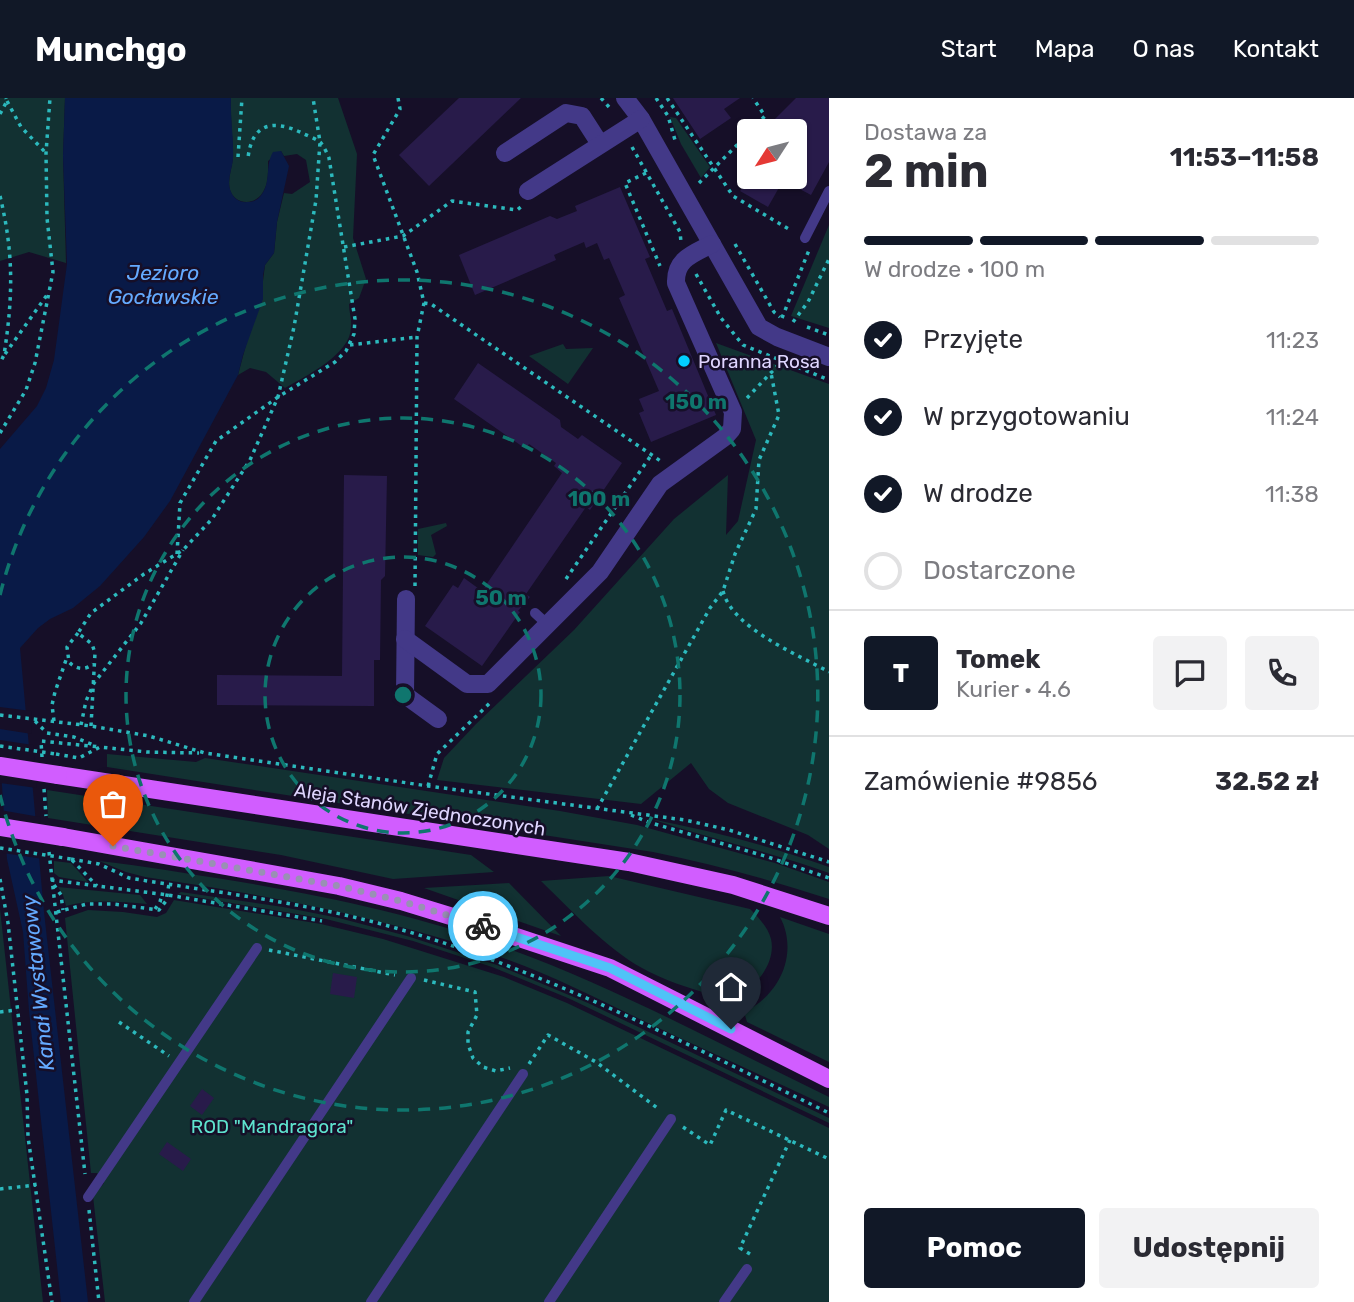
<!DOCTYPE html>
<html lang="pl">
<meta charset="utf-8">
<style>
:root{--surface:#fff;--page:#f2f2f3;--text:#2b2b33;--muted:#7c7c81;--line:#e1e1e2;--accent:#111827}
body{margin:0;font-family:Rubik,sans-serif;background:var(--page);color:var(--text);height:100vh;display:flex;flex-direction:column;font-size:26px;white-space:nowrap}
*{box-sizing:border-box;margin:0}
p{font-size:23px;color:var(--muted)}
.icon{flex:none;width:38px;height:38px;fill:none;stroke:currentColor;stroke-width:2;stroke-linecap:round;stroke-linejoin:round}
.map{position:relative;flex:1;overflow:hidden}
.sheet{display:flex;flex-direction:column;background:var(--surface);width:525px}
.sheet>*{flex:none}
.needle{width:46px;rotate:234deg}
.controls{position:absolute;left:737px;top:21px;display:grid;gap:14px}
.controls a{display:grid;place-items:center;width:70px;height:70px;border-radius:7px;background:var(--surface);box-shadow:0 2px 5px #0004;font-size:35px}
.pin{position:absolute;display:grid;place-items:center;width:60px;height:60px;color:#fff;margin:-72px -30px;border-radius:50% 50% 50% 0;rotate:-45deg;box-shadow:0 0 7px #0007}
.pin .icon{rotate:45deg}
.courier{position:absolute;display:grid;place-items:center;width:70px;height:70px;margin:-35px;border:5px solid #4fc3f7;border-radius:50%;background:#fff;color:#222;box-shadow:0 2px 9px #0007}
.head em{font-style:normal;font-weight:700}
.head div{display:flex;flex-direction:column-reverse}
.head{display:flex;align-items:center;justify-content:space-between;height:119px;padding:0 35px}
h1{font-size:46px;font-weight:700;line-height:52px}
.bar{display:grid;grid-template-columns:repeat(4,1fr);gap:10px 7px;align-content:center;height:84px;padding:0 35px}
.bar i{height:9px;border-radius:5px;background:var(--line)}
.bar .on{background:var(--accent)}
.bar p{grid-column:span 4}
.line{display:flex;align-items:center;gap:18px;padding:0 35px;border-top:2px solid var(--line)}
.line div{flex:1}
.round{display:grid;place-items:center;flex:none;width:74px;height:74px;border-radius:7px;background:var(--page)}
ol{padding:0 35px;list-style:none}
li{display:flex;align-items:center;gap:21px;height:77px}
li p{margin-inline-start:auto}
li .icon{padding:7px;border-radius:50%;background:var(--accent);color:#fff;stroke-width:4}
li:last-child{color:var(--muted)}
li i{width:38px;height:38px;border:4px solid var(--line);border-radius:50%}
.primary-button{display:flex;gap:14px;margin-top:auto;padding:14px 35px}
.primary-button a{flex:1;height:80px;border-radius:7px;background:var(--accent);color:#fff;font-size:28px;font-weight:700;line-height:80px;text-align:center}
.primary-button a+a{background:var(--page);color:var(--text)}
header{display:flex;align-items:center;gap:42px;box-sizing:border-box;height:98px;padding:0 35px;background:var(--accent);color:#fff}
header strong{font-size:33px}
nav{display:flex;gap:38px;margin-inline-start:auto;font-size:24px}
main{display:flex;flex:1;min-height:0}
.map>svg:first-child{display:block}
.green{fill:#123132}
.water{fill:#091a47}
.pier{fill:#160f28}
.building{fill:#281b4a}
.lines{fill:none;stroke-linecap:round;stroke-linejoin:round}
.path{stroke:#2cb9bd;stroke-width:3.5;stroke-dasharray:3.5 5;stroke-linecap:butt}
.service{stroke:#433988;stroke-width:10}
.minor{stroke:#433988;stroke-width:18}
.primary{stroke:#d15dff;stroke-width:18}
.path-bridge{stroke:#2cb9bd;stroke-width:3.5;stroke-dasharray:3.5 5;stroke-linecap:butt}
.primary-bridge{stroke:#d15dff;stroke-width:18}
.done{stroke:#9990b4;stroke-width:7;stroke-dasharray:0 12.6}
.route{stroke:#4fc3f7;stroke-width:9}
.ring{fill:none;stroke:#0f766e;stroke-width:3.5;stroke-dasharray:12 9}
.poi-dot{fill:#02cfff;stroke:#160f28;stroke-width:2.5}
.labels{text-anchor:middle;stroke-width:5;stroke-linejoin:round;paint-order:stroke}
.poi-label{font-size:19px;fill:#dfd6ff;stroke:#160f28;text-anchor:start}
.street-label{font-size:19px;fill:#dfd6ff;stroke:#160f28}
.park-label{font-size:19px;fill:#5ee3ce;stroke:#160f28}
.water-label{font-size:21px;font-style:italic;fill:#64aaff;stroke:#160f28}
.centre{fill:#0f766e;stroke:#160f28;stroke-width:3.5}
.ring-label{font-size:21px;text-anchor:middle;font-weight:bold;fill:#0f766e;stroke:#160f28;stroke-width:5;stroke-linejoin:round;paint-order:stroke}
</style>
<header>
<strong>Munchgo</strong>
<nav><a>Start</a><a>Mapa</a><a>O nas</a><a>Kontakt</a></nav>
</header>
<main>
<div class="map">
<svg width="829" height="1204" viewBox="0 0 829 1204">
<rect width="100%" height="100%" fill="#160f28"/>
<g class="green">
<path d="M0,0h65l-2,58 3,107 -37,-11 -29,9z"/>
<path d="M231,0h107l19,56 -4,84 13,41 -7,19 -10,6c0,8 3,15 2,23 0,27 -45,49 -66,61l-19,-16 -16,-4 -12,7 25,-94 2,-16 9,-12 3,-31 7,-29 8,1 18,-12 -4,-22 -9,-6 -13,2 -3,-5 -13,10c0,10 1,22 -5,31 -8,14 -28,13 -33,-2 -3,-11 2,-21 3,-32 0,-20 -3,-40 -2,-60z"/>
<path d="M670,19l6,1 34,49 -9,11 -20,-34z"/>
<path d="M829,127v103l-38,-12z"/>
<path d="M716,245l113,41v465l-21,-14 -80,-32 -19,-14 -18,-26 -50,41 -204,-24 7,-22 32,-34 98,-94 100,-111 54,-44 -2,60 12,-14 18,-81z"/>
<path d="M563,246l3,5 27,-1 -25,36 -39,-28z"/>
<path d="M446,425l1,3 -16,9 5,19 -3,3 -15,-2v-26z"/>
<path d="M107,656l89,8 9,-4 355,53 77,14 138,38 54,19v17c-58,-19 -116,-35 -176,-47l-546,-85z"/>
<path d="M47,692l424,65 23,17 -101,7 -112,-24 -233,-37z"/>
<path d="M651,721c61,12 120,27 178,48v6c-58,-21 -119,-34 -178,-54z"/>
<path d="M54,763l17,2 17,19 -29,-5 -5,-4z"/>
<path d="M99,763c46,5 91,13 136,20 95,16 187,35 277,69 109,40 213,97 317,147v10c-61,-29 -122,-56 -183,-85 -46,-22 -92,-46 -140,-63 -118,-41 -238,-64 -361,-82l-19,-5z"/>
<path d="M609,778l141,33c8,8 18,18 21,30 7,30 -29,67 -59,56 -23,-7 -49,-15 -70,-27 -35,-19 -72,-59 -101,-87z"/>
<path d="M509,785l52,53 -137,-48z"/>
<path d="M58,789l82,8 7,9c-28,-2 -54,-5 -81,2l-3,-11z"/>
<path d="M181,794l102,15 56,11 68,18 90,29 91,38 241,115v5l-261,-125 -76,-31 -79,-26 -87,-22 -148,-25z"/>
<path d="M174,802l147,24 62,15 121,38 63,26 262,125v174h-724l-12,-106 11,-13 -7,-10h-6l-26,-255 23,-8 35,2 34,5 9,-4z"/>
<path d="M0,811l43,393h-43z"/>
<path d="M780,819l49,17v128l-82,-40 -3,-10c36,-17 55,-59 36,-95z"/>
</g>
<path class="water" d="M65,0h166c-1,20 3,41 2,61 -1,11 -7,22 -2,33 3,7 9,11 17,10 6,0 11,-3 14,-8 9,-12 3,-29 11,-42l8,-1 8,15 -12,56 -3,31 -9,12 -2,10v24l-20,56 -5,20 -68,126 -26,36 -44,49 -27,22 -23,11 -12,9 -18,20 24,264 44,390h-27l-32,-291 -6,-79 -16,-73 -7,-102v-308l37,-43 9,-18 8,-28 13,-96 -4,-108z"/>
<g class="pier">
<path d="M0,609l31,4 1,23 -32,-5z"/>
<path d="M0,642l33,5 4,43 -37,-5z"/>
<path d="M0,712l40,7 3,42 -40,-6z"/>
</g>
<g class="building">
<path d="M459,0h62l-92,88 -30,-31z"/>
<path d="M673,0h67l-16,11 7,9 -31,21z"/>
<path d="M796,0h33v64l-18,33 -17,-9v-55h-25l7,-7 -3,-3z"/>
<path d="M754,79h31l-17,30 -28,-16z"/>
<path d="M620,89l30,70 -5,2 22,52 5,-2 44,106 -65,27 -12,-29 5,-2 -5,-12 20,-8 -40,-93 6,-3 -16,-37 -5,2 -7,-17 -11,5 -2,-6 -30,13 2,5 -81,35 -16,-40 91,-39 7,3 20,-8 -2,-5z"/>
<path d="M478,265l82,57 1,7 17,12 4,-4 40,28 -32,47 -4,-3 -60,87 4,3 -12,14 2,1 -38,54 -57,-40 28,-41 5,3 6,-10 18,13 80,-118 -8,-7 2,-3 -27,-19 -3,5 -72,-50z"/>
<path d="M344,377l43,1 -2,100 -4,4 -1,80h-6v46l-157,-1v-30l125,1z"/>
<path d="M333,875l24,4 -3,21 -24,-4z"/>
<path d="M202,991l12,9 -12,17 -12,-9z"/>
<path d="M167,1044l24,17 -8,12 -24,-17z"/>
</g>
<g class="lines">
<g class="path">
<path d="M398,0l2,11 -27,46 44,117 7,31 -7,34 -2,249"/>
<path d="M601,0l8,9"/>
<path d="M656,0l12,18 7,24"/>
<path d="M667,0l66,98 59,35"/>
<path d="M7,3l14,26 24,25"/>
<path d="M0,16l7,-13 -1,-3"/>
<path d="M750,33l15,-15 -12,-18"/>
<path d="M632,49l48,85 1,10"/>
<path d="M238,59l4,-59"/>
<path d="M646,75l-21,10 35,83"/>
<path d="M699,85l50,-50"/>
<path d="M0,98c14,58 13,101 4,159l-4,8"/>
<path d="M735,146l39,68 6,5"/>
<path d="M344,149l59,-11 49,-35 65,9 5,-4"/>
<path d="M696,176l25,44 22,27 86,35"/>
<path d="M424,205l7,1 231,158"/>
<path d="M782,220l27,-68"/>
<path d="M793,224l15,-20 21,-43"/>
<path d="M807,229l22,8"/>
<path d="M350,247l67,-8"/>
<path d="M5,256l42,-59"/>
<path d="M747,300l34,-36"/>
<path d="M0,335l26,-43 9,-27 18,-91 -6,-54 -1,-65 4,-55"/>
<path d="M177,456l3,-51 36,-62 62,-44 57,-35 11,-11 8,-17 1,-15 -26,-161c-2,-5 -5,-11 -8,-15 -4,-4 -13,-7 -19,-10 -29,-14 -50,-10 -54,25"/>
<path d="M566,481l86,-125"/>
<path d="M723,493c9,37 74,63 106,81"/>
<path d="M78,535l-11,14 2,15c6,7 16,9 24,2"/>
<path d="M0,617l91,11 58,10 56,17 223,33 257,34 44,10 100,32"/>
<path d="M35,623l12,12 27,4 22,9"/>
<path d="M54,623l-2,-16 3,-13 12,-35"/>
<path d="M81,627l5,-24 8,-18 47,-60 42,-73"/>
<path d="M91,628l4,-73 -3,-9 -14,-11 13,-20 53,-39 39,-24 29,-31 38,-59 28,-63 16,-70 22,-127 4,-58 -7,-44"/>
<path d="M56,656l23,4 21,-11 47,5 52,1"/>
<path d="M42,659l-1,-16 59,6"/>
<path d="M428,688l9,-32 55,-53"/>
<path d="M44,691l2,27"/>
<path d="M597,711l113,-201 13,-17 12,-37 21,-45 3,-49 20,-45 -8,-42"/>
<path d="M631,717l17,7 120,35 61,21"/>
<path d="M49,754l36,322"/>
<path d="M71,761l28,5 30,14c85,14 172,24 256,47 155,43 300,118 444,188"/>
<path d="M72,762l25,26"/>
<path d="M0,781l8,44 19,172 1,42 24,165"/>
<path d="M51,782l117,15 154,26"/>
<path d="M54,787l7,10 2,15"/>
<path d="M155,811l5,-7 2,-8"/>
<path d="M57,814l30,-8h26l46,6 7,-9 3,-17"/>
<path d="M269,852l126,25"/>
<path d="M424,882l51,12 2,23 -9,17v12l5,14 10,9 13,4 14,-3"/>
<path d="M0,914l17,-2"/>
<path d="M119,924l50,34"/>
<path d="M529,966l19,-29 48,27 64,48"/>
<path d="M683,1029l27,18 16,-35 103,49"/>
<path d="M0,1091l36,-4"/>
<path d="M89,1112l10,92"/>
<path d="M750,1156l-10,-6 50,-108"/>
</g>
<g class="service">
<path d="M805,140l24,-47"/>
<path d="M535,515l12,11"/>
<path d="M88,1099l169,-249"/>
<path d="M194,1204l217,-324"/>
<path d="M371,1204l152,-228"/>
<path d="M549,1204l122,-183"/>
<path d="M724,1204l23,-33"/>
</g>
<g class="minor">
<path d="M625,0l16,21 118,208 18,10 52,20"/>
<path d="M505,55l61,-40 16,3 18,28"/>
<path d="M528,93l113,-72"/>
<path d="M406,501l-1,96 33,24"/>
<path d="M405,541l62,45h21l112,-112 60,-88 65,-47 7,-8 1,-17 -57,-129c-1,-24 17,-29 36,-39"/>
</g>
<g class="primary">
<path d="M58,677l571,87 104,23 96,31"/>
<path d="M63,739l276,49 62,15 85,26 124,41 219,111"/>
</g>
<g class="path-bridge">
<path d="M0,648l56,8"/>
<path d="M0,750l71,11"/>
</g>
<g class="primary-bridge">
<path d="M0,668l58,9"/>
<path d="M0,729l63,10"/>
</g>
</g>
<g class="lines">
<path class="done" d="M113,748l226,40 62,15 82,25"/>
<path class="route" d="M483,828l127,42 121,61"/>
</g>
<g class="ring">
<circle cx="403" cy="597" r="138"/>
<circle cx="403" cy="597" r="277"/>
<path d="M0 497A415 415 0 1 1 0 697"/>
</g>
<circle class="poi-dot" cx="684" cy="263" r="7"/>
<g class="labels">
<g class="poi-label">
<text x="698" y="270">Poranna Rosa</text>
</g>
<g class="street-label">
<text transform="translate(420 711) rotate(9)" y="7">Aleja Stanów Zjednoczonych</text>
</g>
<g class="park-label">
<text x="272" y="1035">ROD "Mandragora"</text>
</g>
<g class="water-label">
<text x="163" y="182">Jezioro<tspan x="163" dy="24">Gocławskie</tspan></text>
<text transform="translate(38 885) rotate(-96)" y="7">Kanał Wystawowy</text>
</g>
</g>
<circle cx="403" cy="597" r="10" class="centre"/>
<g class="ring-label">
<text x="696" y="311">150 m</text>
<text x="599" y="408">100 m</text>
<text x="501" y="507">50 m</text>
</g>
</svg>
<div class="controls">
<a><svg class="needle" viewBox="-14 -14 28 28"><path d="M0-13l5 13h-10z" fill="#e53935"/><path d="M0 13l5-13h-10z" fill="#7c7c81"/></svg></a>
</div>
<div class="pin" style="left:113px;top:748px;background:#ea580c"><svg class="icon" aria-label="bag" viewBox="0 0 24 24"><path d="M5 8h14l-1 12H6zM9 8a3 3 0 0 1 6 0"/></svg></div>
<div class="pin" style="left:731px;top:931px;background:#1f2937"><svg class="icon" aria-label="home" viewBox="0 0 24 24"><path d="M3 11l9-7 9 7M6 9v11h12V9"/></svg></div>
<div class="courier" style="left:483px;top:828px"><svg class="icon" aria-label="bike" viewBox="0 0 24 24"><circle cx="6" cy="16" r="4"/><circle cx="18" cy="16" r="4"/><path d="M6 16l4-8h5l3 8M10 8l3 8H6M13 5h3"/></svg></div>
</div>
<section class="sheet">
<div class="head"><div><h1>2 min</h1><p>Dostawa za</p></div><em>11:53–11:58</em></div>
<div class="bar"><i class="on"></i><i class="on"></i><i class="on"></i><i></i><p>W drodze · 100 m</p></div>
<ol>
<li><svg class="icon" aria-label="check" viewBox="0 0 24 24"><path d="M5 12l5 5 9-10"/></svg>Przyjęte<p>11:23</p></li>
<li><svg class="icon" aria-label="check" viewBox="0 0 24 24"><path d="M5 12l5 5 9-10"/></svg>W przygotowaniu<p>11:24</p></li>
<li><svg class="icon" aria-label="check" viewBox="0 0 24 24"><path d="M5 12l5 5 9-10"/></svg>W drodze<p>11:38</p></li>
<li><i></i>Dostarczone</li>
</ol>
<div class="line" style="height:126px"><b class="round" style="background:var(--accent);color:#fff">T</b><div><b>Tomek</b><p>Kurier · 4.6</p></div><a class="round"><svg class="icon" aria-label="chat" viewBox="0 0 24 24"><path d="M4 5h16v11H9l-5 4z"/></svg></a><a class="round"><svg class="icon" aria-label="phone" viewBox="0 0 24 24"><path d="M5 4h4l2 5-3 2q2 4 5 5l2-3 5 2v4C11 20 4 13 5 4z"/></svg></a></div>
<div class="line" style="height:91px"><div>Zamówienie #9856</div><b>32.52 zł</b></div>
<div class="primary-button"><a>Pomoc</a><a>Udostępnij</a></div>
</section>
</main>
